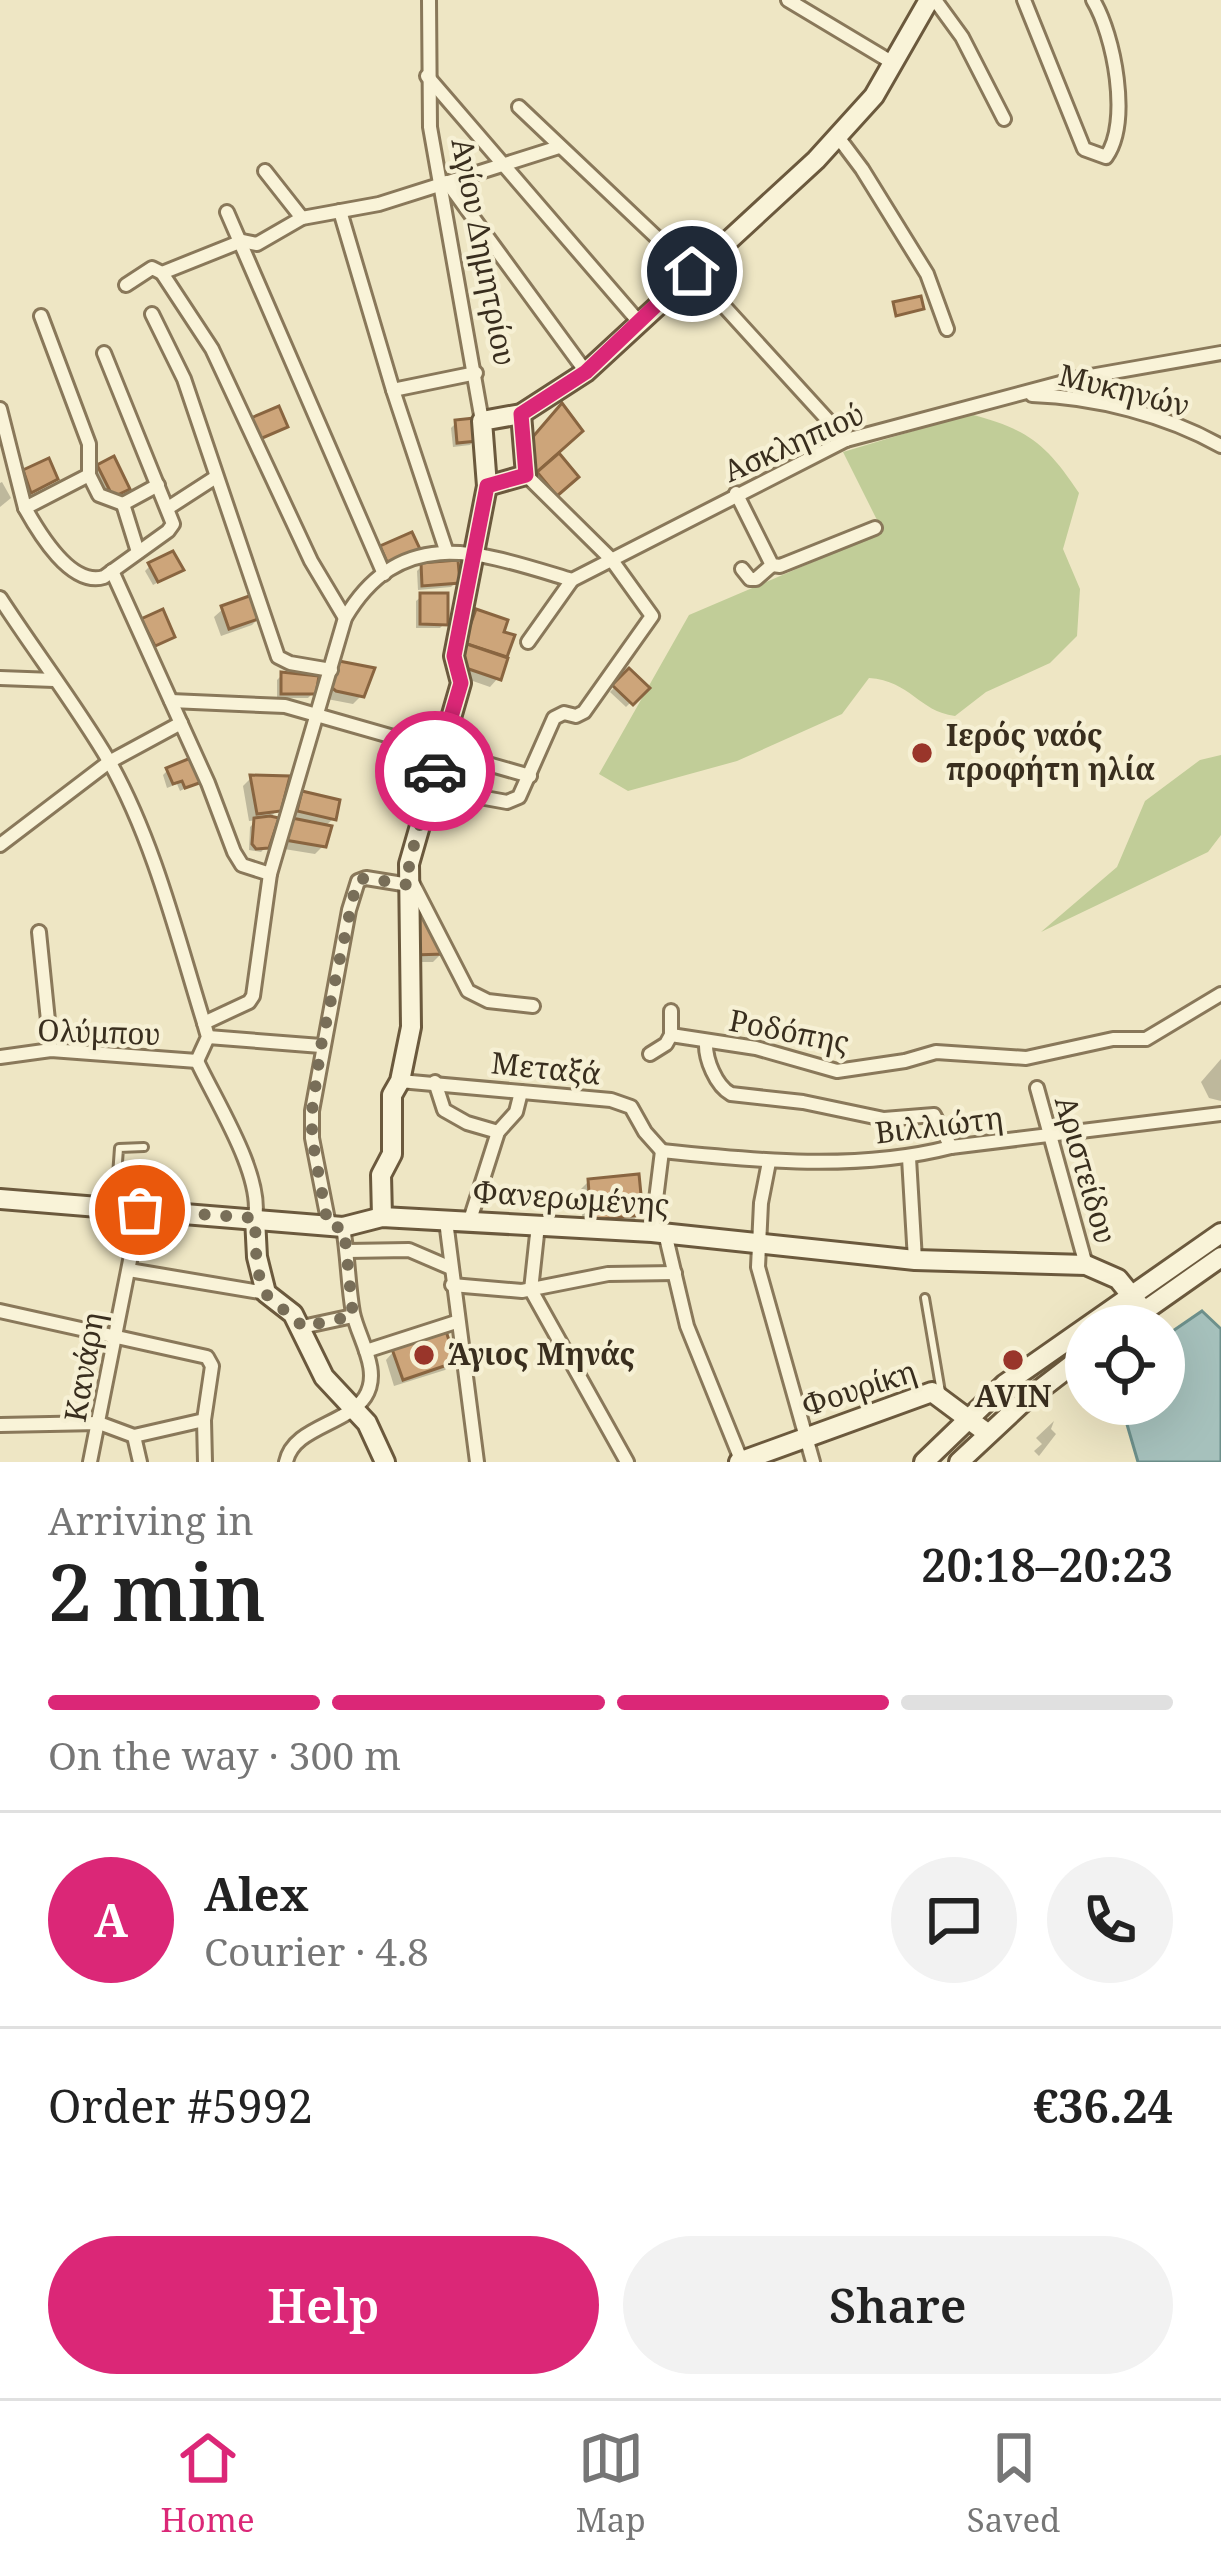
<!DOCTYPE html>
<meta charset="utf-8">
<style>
:root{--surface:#fff;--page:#f2f2f2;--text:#222;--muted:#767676;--line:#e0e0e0;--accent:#db2777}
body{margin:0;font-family:"Noto Serif",serif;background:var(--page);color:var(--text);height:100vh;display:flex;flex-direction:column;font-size:45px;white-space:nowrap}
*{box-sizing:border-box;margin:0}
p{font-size:39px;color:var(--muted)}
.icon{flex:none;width:66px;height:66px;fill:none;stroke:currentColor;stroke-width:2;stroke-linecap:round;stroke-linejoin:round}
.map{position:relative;height:1462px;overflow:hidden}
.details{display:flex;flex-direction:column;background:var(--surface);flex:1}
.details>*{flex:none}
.controls{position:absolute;left:1065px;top:1305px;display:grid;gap:24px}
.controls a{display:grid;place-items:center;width:120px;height:120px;border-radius:50%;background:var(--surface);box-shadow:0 12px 48px #0002;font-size:60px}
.pin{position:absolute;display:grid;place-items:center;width:102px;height:102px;color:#fff;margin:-51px;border:6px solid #fff;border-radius:50%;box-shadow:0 3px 12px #0007}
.courier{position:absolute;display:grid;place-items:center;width:120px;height:120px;margin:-60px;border:9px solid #db2777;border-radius:50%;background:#fff;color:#222;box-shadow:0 3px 15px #0007}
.overview em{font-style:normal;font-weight:600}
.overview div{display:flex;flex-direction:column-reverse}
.overview{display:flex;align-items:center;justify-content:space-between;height:204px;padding:0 48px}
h1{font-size:78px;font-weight:600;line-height:90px}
.bar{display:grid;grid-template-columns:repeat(4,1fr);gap:18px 12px;align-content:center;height:144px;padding:0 48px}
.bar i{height:15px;border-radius:9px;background:var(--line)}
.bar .on{background:var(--accent)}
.bar p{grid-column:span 4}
.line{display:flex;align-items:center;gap:30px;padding:0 48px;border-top:3px solid var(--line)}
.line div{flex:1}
.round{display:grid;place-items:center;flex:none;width:126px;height:126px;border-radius:63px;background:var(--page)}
.button{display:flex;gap:24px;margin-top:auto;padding:24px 48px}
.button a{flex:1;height:138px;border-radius:72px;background:var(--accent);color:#fff;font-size:48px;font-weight:600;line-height:138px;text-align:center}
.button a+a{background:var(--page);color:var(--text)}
.menu{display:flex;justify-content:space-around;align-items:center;height:168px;border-top:3px solid var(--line);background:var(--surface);font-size:33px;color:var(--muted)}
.menu a{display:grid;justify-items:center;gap:6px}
.menu .on{color:var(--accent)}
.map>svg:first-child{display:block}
.green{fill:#c1cd98}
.water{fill:#a6c1bc;stroke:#6d908b;stroke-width:3}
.shadow{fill:#0003}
.building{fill:#cda57a;stroke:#896540;stroke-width:3}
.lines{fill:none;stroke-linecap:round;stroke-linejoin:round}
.lane-casing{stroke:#89785a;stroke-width:12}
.street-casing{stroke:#89785a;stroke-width:18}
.secondary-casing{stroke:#6b593d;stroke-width:24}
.lane{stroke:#f9f3d8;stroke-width:6}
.street{stroke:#f9f3d8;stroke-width:12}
.secondary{stroke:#f9f3d8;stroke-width:18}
.done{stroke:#786e58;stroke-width:12;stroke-dasharray:0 21.6}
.route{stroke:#db2777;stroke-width:15}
.poi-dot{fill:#99352a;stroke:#f6f0d4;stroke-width:4.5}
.labels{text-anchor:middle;stroke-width:9;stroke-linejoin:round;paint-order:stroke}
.street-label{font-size:30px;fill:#392e1e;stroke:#f6f0d4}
.poi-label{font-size:30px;font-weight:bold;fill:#392e1e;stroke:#f6f0d4;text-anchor:start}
</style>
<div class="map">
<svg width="1221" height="1462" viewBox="0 0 1221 1462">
<rect width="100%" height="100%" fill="#eee6c4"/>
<g class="green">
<path d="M970,414c57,15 76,29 109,79l-16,56 17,40 -3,47 -27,27 -64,29 -31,24c-37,-5 -44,-35 -86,-38l-27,36 -105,47 -109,30 -29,-17 90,-159 194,-83 -40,-80z"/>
<path d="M1221,755v80l-13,17 -167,80 76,-65 28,-66 55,-41z"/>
</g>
<path class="water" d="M1202,1311l19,18v133h-83l-17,-58h43v-67z"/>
<g class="shadow">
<path d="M456,423l19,17 -5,5 -17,2 -2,-19z"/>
<path d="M555,454l20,23 -28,25 -24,-27z"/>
<path d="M99,467l27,21 -19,12 -13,-28z"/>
<path d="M2,482l9,16 -11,9v-24z"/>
<path d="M150,566l30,4 -27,15 -8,-14z"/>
<path d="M422,566l34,16 -5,5 -33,3 -1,-19z"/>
<path d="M422,596l23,27 -5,5h-24v-27z"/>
<path d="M223,609l37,8 -8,8 -31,11 -7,-19z"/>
<path d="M477,612l23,22 11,3 -13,41 -8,9 -40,-14 18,-52z"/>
<path d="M340,665l22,30 -9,9 -26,-5 4,-26z"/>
<path d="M629,672l16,16 -19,19 -16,-15z"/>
<path d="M282,675l31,18 -5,5h-31v-18z"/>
<path d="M168,770l31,11 -19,10 -3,-7 -10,4 -4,-13z"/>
<path d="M251,778l28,31 -13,12v26l-5,5 -12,-2 1,-23 7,-7 -8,1 -6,-35z"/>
<path d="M303,794l30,25 -9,8 -1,19 -8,8 -37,-6 6,-19 13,-12 -3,-1 4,-16z"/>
<path d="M425,918l16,36 -8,8h-28z"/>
<path d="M1221,1059v42l-12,-3 -8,-16z"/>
<path d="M589,1181l50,33 -8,9 -48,4 -3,-37z"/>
<path d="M394,1351l59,10 -8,9 -51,16 -8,-26z"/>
<path d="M1015,1356l4,6 -12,10 -5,-6z"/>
<path d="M1054,1421l-3,8 5,5 -17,22 -5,-5 8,-7 -6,-6z"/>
</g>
<g class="building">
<path d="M921,296l3,13 -28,7 -3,-14z"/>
<path d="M562,403l21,28 -46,41 -6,-6v-27z"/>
<path d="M279,406l9,21 -28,12 -9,-21z"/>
<path d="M475,418l3,23 -21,2 -2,-23z"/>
<path d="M559,453l20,24 -22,19 -20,-24z"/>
<path d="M114,456l16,33 -17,8 -16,-32z"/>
<path d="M49,458l9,21 -27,14 -8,-23z"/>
<path d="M412,532l8,17 -32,15 -8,-18z"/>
<path d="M173,551l11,19 -26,12 -10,-19z"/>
<path d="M458,560l2,23 -38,3 -1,-23z"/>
<path d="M420,593h28v32l-28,-1z"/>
<path d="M255,594l9,23 -35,12 -8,-23z"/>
<path d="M163,609l12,28 -20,9 -14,-27z"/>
<path d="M476,609l32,11 -4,12 11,3 -8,22 -43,-14z"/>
<path d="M464,643l44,15 -7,22 -44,-15z"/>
<path d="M339,661l36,7 -11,29 -28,-6 -5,-4z"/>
<path d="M629,668l21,20 -17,17 -21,-20z"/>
<path d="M281,672l38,4 -3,18h-35z"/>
<path d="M193,757l9,25 -17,6 -3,-7 -9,3 -7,-16z"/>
<path d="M250,775l40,1 -9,35 -24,3z"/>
<path d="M302,791l38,9 -4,20 -39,-9z"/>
<path d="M270,816l9,2 -10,30 -13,1 -4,-5 2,-26z"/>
<path d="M292,818l40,8 -6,21 -41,-7z"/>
<path d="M427,914l18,40 -33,1 1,-40z"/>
<path d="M639,1174l4,41 -52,5 -3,-41z"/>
<path d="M446,1331l10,31 -53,18 -11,-31z"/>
</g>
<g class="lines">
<g class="lane-casing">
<g id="lane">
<path d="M115,1204l4,-56 25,-1"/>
<path d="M925,1298l16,94"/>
</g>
</g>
<g class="street-casing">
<g id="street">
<path d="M429,0l1,127 52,294"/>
<path d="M788,0l105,63"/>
<path d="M935,0l27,37 42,82"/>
<path d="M1024,0l60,149 22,8c25,-35 8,-122 -13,-157"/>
<path d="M427,76l212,246"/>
<path d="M519,107l173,164 154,169"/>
<path d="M838,137l24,32 65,105 20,55"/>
<path d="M265,171l37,47"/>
<path d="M447,182l139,190"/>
<path d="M340,211l53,179 53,160"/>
<path d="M227,212l157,362"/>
<path d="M162,273l50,76 99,212 34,57"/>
<path d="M126,285l26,-17 10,5 80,-32 15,3 45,-26 77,-14 180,-57"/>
<path d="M152,314l32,65 94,278 12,6 41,7"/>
<path d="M393,390l83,-17"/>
<path d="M1032,395c63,2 134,20 189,51"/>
<path d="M0,409l25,99c14,25 46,79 79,69l64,-46 5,-7 -69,-171"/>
<path d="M89,475l10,20 24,9 35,-19"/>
<path d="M736,493l36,72 8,1 95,-38"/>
<path d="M123,504l15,48"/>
<path d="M25,508l64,-33v-31l-48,-128"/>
<path d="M168,508l48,-31"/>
<path d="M742,569l8,10h6l16,-14"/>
<path d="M112,571l96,212 26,69 8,13 28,9"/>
<path d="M0,598c35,54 76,107 109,163 45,80 68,175 95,262l4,14 -11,24"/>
<path d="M528,642l44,-62"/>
<path d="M0,678l54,2"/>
<path d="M171,701l114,5 245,70"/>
<path d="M430,788l77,14 12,-5 35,-79 10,-5 12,3 8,-4 68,-96 -41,-57 -85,-84"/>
<path d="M0,845l109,-83 72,-39"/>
<path d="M412,882l56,109 20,10 45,5"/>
<path d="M39,932l12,118"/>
<path d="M671,1011v24"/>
<path d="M204,1023l45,-21 4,-6 17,-122 75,-256c57,-97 140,-64 227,-38l274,-140 233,-62 142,-25"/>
<path d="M208,1037l113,9"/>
<path d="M706,1042c-1,17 10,44 25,52l72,8 81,17 50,-4 17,32"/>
<path d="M650,1054l16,-10 5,-9 85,13 81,23 68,-10 31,-9 90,6 87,-19h33l75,-45"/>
<path d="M0,1057l51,-7 146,11"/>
<path d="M197,1061c19,41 66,114 58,157"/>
<path d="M400,1081l211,19 20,7 14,25 17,19"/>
<path d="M435,1082l9,28 23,13 31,9"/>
<path d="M1037,1088l49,177"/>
<path d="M662,1151c95,10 196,20 289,-4l270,-33"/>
<path d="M909,1158l6,102"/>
<path d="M769,1162l-8,41 -3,64 55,195"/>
<path d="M446,1221l31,241"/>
<path d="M469,1223l29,-91 18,-20 5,-20"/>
<path d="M329,1225l-17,-87v-27l37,-201 9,-29 8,-3 43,7"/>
<path d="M538,1225l-7,65 96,172"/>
<path d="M652,1232l10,-81"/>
<path d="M665,1233l22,93 55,136"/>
<path d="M347,1251l62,-1 42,18"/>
<path d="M129,1270l137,23"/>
<path d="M452,1285l70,6 86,-17 67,-1"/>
<path d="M0,1311l207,46 5,9 -8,54 -70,16 -35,-13 -99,2"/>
<path d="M302,1327l51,-11"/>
<path d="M366,1351l90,-29"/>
<path d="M204,1420l1,42"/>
<path d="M134,1436l6,26"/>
<path d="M90,1462l50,-252"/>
<path d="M286,1462c7,-35 60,-37 79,-65 17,-26 -7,-59 -12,-84 -5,-28 -5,-57 -10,-86"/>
</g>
</g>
<g class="secondary-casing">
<g id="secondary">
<path d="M487,486l39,-11 -5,-61"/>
<path d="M0,1199l343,28 39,-10 270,15 263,28 171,5 32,14 26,32"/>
<path d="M382,1217l-1,-42 11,-21v-59l8,-14 11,-54 -2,-163 52,-181 -7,-27 33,-170 -5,-65 39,-7 65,-42 230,-212 58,-64 55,-96"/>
<path d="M255,1218l2,39 9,36 27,21 31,63 43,46 18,39"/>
<path d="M1123,1326l98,-69"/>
<path d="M739,1462l193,-70 55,41"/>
<path d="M924,1462l81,-78 216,-151"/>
<path d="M959,1462l62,-58 65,-50"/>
</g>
</g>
<use href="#lane" class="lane"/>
<use href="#street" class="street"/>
<use href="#secondary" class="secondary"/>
</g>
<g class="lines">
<path class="done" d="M140,1210l115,8c1,23 -1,57 12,77 9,13 26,17 35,32l51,-11 -9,-88 -16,-2 -16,-88v-27l9,-65 34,-157 3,-9 8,-2 43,7v-22l26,-92"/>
<path class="route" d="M435,771l26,-88 -7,-27 33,-170 39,-11 -5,-61 65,-42 106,-101"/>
</g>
<g class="poi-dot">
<circle cx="922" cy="753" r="12"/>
<circle cx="424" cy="1355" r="12"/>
<circle cx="1013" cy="1360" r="12"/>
</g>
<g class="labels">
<g class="street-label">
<text transform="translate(483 252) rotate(79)" y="10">Αγίου Δημητρίου</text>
<text transform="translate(1124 391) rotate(14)" y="10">Μυκηνών</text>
<text transform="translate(794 443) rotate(-24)" y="10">Ασκληπιού</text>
<text transform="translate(789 1032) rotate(11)" y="10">Ροδόπης</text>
<text transform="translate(99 1033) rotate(2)" y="10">Ολύμπου</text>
<text transform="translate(546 1069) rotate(6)" y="10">Μεταξά</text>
<text transform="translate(939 1126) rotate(-7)" y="10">Βιλλιώτη</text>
<text transform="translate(1085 1170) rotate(74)" y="10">Αριστείδου</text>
<text transform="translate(571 1199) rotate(4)" y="10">Φανερωμένης</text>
<text transform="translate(85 1367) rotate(-80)" y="10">Κανάρη</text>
<text transform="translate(859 1389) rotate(-18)" y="10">Φουρίκη</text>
</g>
<g class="poi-label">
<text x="946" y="746">Ιερός ναός<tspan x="946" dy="34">προφήτη ηλία</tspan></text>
<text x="448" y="1365">Άγιος Μηνάς</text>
<text x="1013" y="1407" text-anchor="middle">AVIN</text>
</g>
</g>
</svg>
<div class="controls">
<a><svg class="icon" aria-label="locate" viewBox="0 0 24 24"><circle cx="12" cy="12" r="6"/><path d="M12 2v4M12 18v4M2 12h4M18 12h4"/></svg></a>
</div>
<div class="pin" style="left:140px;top:1210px;background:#ea580c"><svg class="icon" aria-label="bag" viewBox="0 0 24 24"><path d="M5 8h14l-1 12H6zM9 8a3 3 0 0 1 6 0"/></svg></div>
<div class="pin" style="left:692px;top:271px;background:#1f2937"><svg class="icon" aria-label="home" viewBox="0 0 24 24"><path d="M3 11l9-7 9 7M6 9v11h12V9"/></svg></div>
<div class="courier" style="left:435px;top:771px"><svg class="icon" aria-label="car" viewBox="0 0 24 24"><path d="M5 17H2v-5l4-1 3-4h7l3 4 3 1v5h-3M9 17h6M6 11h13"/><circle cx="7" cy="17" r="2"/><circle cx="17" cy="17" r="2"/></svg></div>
</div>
<section class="details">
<div class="overview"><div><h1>2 min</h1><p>Arriving in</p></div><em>20:18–20:23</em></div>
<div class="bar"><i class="on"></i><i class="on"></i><i class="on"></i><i></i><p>On the way · 300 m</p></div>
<div class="line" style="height:216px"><b class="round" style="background:var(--accent);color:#fff">A</b><div><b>Alex</b><p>Courier · 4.8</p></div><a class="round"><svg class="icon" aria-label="chat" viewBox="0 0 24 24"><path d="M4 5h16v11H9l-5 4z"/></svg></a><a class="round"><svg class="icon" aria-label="phone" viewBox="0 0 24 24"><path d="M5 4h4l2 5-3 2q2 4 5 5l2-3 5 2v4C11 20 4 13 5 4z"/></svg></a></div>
<div class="line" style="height:156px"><div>Order #5992</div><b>€36.24</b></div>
<div class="button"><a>Help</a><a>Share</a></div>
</section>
<nav class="menu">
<a class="on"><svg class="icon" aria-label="home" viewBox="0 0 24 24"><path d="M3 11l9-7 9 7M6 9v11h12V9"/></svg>Home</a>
<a><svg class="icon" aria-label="map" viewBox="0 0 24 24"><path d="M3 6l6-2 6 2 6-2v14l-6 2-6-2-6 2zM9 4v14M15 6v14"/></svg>Map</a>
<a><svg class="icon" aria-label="saved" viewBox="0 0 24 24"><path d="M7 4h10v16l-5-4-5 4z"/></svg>Saved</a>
</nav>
